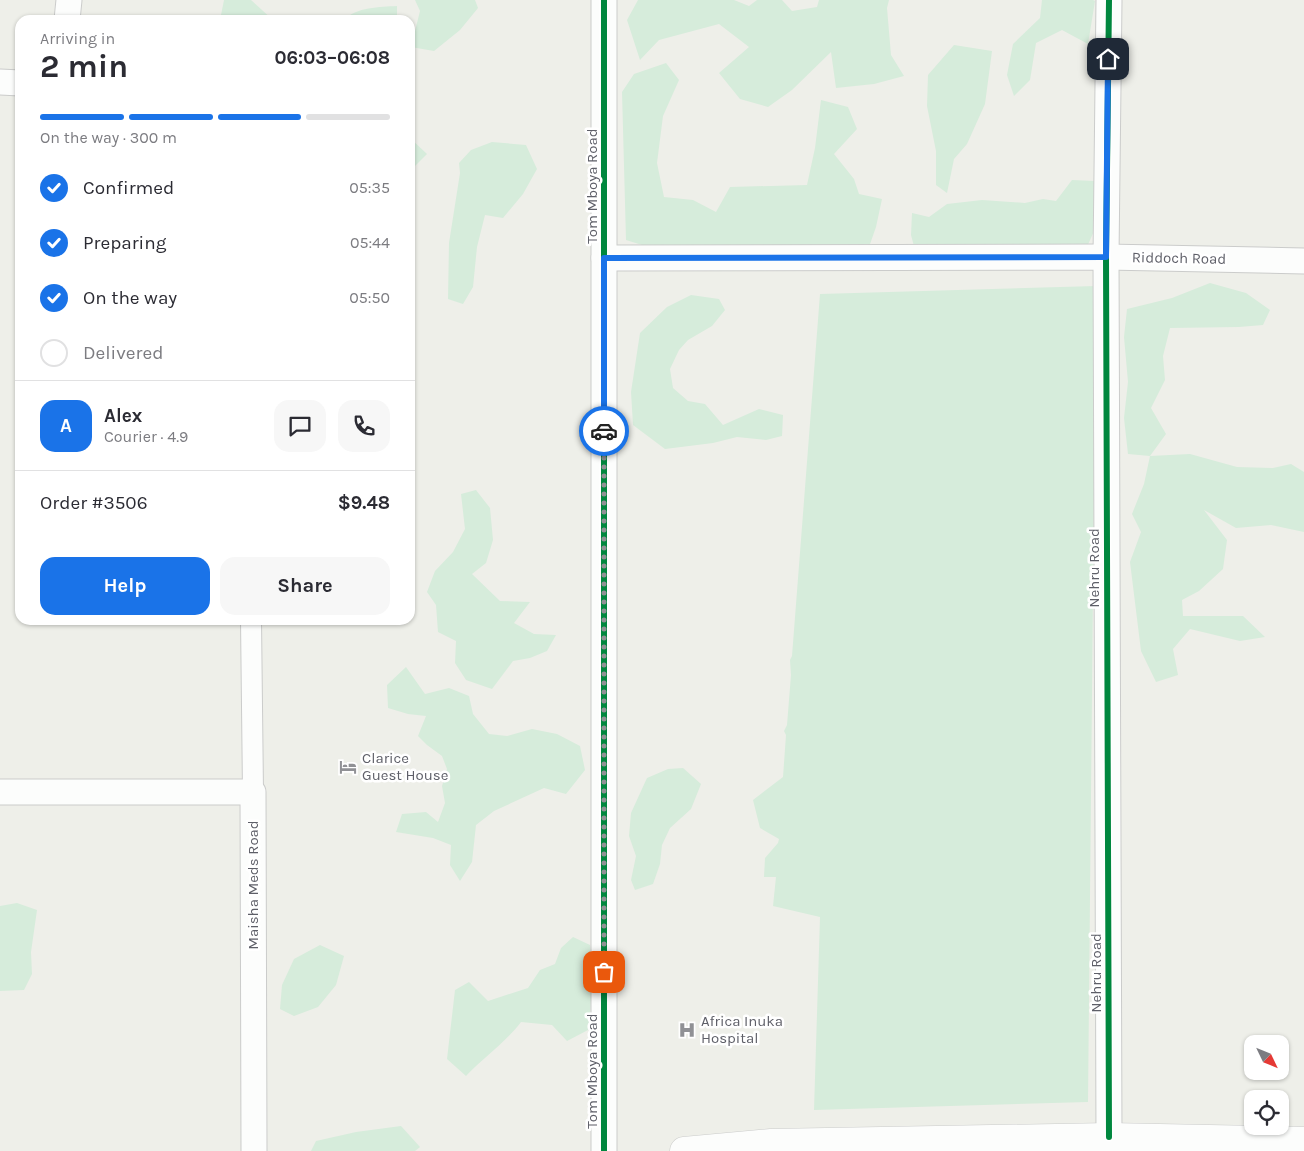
<!DOCTYPE html>
<meta charset="utf-8">
<style>
:root{--surface:#fff;--page:#f7f7f7;--text:#2b2b33;--muted:#7c7c81;--line:#e1e1e2;--accent:#1a73e8}
body{margin:0;font-family:Karla,sans-serif;background:var(--page);color:var(--text);height:100vh;display:flex;flex-direction:column;font-size:19px;white-space:nowrap}
*{box-sizing:border-box;margin:0}
p{font-size:16px;color:var(--muted)}
.icon{flex:none;width:28px;height:28px;fill:none;stroke:currentColor;stroke-width:2;stroke-linecap:round;stroke-linejoin:round}
.map{position:relative;flex:1;overflow:hidden}
.sheet{position:absolute;left:15px;top:15px;width:400px;height:610px;display:flex;flex-direction:column;background:var(--surface);border-radius:15px;box-shadow:0 1px 4px #0004}
.sheet>*{flex:none}
.needle{width:32px;rotate:133deg}
.fabs{position:absolute;left:1244px;top:1035px;display:grid;gap:10px}
.fabs a{display:grid;place-items:center;width:45px;height:45px;border-radius:10px;background:var(--surface);box-shadow:0 1px 4px #0004;font-size:25px}
.pin{position:absolute;display:grid;place-items:center;width:42px;height:42px;color:#fff;margin:-21px;border-radius:10px;box-shadow:0 2px 8px #0006}
.courier{position:absolute;display:grid;place-items:center;width:50px;height:50px;margin:-25px;border:4px solid #1a73e8;border-radius:50%;background:#fff;color:#222;box-shadow:0 1px 6px #0007}
.headline em{font-style:normal;font-weight:700}
.headline div{display:flex;flex-direction:column-reverse}
.headline{display:flex;align-items:center;justify-content:space-between;height:85px;padding:0 25px}
h1{font-size:32px;font-weight:700;line-height:38px}
.bar{display:grid;grid-template-columns:repeat(4,1fr);gap:8px 5px;align-content:center;height:60px;padding:0 25px}
.bar i{height:6px;border-radius:4px;background:var(--line)}
.bar .on{background:var(--accent)}
.bar p{grid-column:span 4}
.line{display:flex;align-items:center;gap:12px;padding:0 25px;border-top:1px solid var(--line)}
.line div{flex:1}
.round{display:grid;place-items:center;flex:none;width:52px;height:52px;border-radius:15px;background:var(--page)}
ol{padding:0 25px;list-style:none}
li{display:flex;align-items:center;gap:15px;height:55px}
li p{margin-inline-start:auto}
li .icon{padding:5px;border-radius:50%;background:var(--accent);color:#fff;stroke-width:4}
li:last-child{color:var(--muted)}
li i{width:28px;height:28px;border:2px solid var(--line);border-radius:50%}
.action{display:flex;gap:10px;margin-top:auto;padding:10px 25px}
.action a{flex:1;height:58px;border-radius:15px;background:var(--accent);color:#fff;font-size:20px;font-weight:700;line-height:58px;text-align:center}
.action a+a{background:var(--page);color:var(--text)}
.map>svg:first-child{display:block}
.green{fill:#d6ecdb}
.lines{fill:none;stroke-linecap:round;stroke-linejoin:round}
.minor-casing{stroke:#cbcccb;stroke-width:22}
.tertiary-casing{stroke:#cbcccb;stroke-width:27}
.secondary-casing{stroke:#cbcccb;stroke-width:29}
.minor{stroke:#fcfdfc;stroke-width:20}
.tertiary{stroke:#fcfdfc;stroke-width:25}
.secondary{stroke:#fcfdfc;stroke-width:28}
.cycleway-casing{stroke:#fff;stroke-width:9}
.cycleway{stroke:#00873e;stroke-width:6}
.done{stroke:#909195;stroke-width:5;stroke-dasharray:0 9}
.route{stroke:#1a73e8;stroke-width:6}
.labels{text-anchor:middle;stroke-width:5;stroke-linejoin:round;paint-order:stroke}
.street-label{font-size:15px;fill:#5e5f68;stroke:#fff}
.poi-label{font-size:15px;fill:#5e5f68;stroke:#fff;text-anchor:start}
</style>
<div class="map">
<svg width="1304" height="1151" viewBox="0 0 1304 1151">
<rect width="100%" height="100%" fill="#eeefe9"/>
<g class="green">
<path d="M224,0h27l22,20h-53z"/>
<path d="M415,0h60l3,8 -18,22 -26,21 -23,-4 9,-36z"/>
<path d="M638,0h96l15,6 8,-6h25l10,11 25,-4 2,-7h70l-2,8 4,47 13,21 -30,8 -38,4 -5,-36 -39,38 -24,17 -28,-8 -21,-26 30,-26 -30,-23 -60,16 -19,20 -13,-40z"/>
<path d="M1042,0h51l2,1 -7,43 -26,-14 -26,13 -6,37 -16,16 -7,-21 6,-31 27,-26z"/>
<path d="M397,6v14h-53c12,-13 36,-13 53,-14z"/>
<path d="M954,45l38,6 -7,53 -18,40 -13,15 -7,34 -11,-8v-34l-9,-45 1,-31z"/>
<path d="M666,63l13,17 -16,36 -6,47 7,34 29,3 23,12 14,-25 77,-2 8,-37 6,-48 27,7 9,22 -23,25 20,25 5,15 23,5 -6,28 -7,20 -211,3 -32,-10 -4,-148 12,-18z"/>
<path d="M410,138l17,16 -14,14 -3,-1z"/>
<path d="M492,142l34,3 11,24 -14,25 -20,24 -18,-3 -8,32 -4,40 -10,17 -15,-5 1,-56 11,-70 -1,-10 12,-13z"/>
<path d="M1072,180l23,1v48l-9,20 -171,1 -4,-15 1,-22 17,4 18,-13 35,-4 43,3 18,-4 13,2z"/>
<path d="M1210,283l36,10 24,17 -7,15 -24,2 -69,1 -7,28 2,24 -14,28 15,26 -16,22 40,-2 47,13 36,1 18,-4 13,8v60l-33,-7 -35,3 -32,-18 23,30 -4,29 -24,22 -17,9 1,16h60l22,21 -25,4 -50,-12 -17,20 5,26 -22,7 -15,-31 -11,-89 11,-30 -9,-18 12,-30 6,-28 -22,-2 -4,-36 4,-36 -4,-45 3,-28 45,-11z"/>
<path d="M1096,286l-8,816 -274,8 6,-193 -47,-11 3,-29h-12l1,-19 13,-15 1,-4 -19,-11 -7,-28 30,-23 3,-42 -2,-4 3,-6 4,-50 -1,-15 2,-4 28,-362z"/>
<path d="M691,295l28,4 6,11 -13,16 -24,14 -9,10 -9,19 3,19 15,13 17,3 18,21 36,-16 24,6 -1,21 -16,4 -29,-3 -24,6 -48,6 -32,-24 -2,-33 9,-59 27,-26z"/>
<path d="M476,490l14,18 3,32 -7,23 -14,11 28,27 30,1 -16,21 20,11 22,1 -9,16 -17,7 -17,3 -21,28 -26,-9 -11,-17 1,-22 -18,-9 -2,-27 -9,-13 8,-21 18,-19 12,-23 -4,-35z"/>
<path d="M406,667l19,27 24,-6 20,8 4,18 16,20 18,2 25,-7 25,5 23,12 5,24 -19,24 -22,-6 -50,23 -18,14 -4,37 -12,19 -10,-16 1,-20 -18,-7 -37,-6 6,-18 24,-2 12,10 7,-19 -3,-17 5,-17 -5,-13 -15,-11 -9,-9 8,-20 -18,-2 -20,-6 -1,-23z"/>
<path d="M683,768l18,16 -10,25 -21,19 -8,17 -2,19 -7,20 -18,6 -4,-10 5,-24 -7,-20 2,-23 16,-35 21,-9z"/>
<path d="M17,903l20,7 -6,42 1,22 -8,16 -24,1v-85z"/>
<path d="M573,937l17,8c3,29 2,56 -2,85l-21,11 -15,-16 -31,-3c-16,21 -37,35 -55,54l-19,-17 8,-69 14,-8 19,19 40,-13 12,-18 15,-6 6,-16z"/>
<path d="M320,945l24,11 -8,29 -18,22 -24,9 -14,-7 2,-24 12,-26z"/>
<path d="M401,1126l19,21 -5,4h-104l5,-10 40,-9z"/>
</g>
<g class="lines">
<g class="minor-casing">
<path id="minor" d="M251,620l2,172"/>
</g>
<g class="tertiary-casing">
<g id="tertiary">
<path d="M604,0v1151"/>
<path d="M67,20l2,-20"/>
<path d="M0,82l20,1"/>
<path d="M604,258l502,-1 198,4"/>
<path d="M0,792h253l1,359"/>
<path d="M1109,1137l-3,-880 3,-257"/>
</g>
</g>
<g class="secondary-casing">
<path id="secondary" d="M684,1151l87,-8 338,-6 195,4"/>
</g>
<use href="#minor" class="minor"/>
<use href="#tertiary" class="tertiary"/>
<use href="#secondary" class="secondary"/>
<g class="cycleway-casing">
<g id="cycleway">
<path d="M604,0v1151"/>
<path d="M1109,1137l-3,-880 3,-257"/>
</g>
</g>
<use href="#cycleway" class="cycleway"/>
</g>
<g class="lines">
<path class="done" d="M604,431v541"/>
<path class="route" d="M604,431v-173l502,-1 2,-198"/>
</g>
<defs>
<g id="hotel-bare" transform="scale(1.35)"><path d="M-6-4.5h1.5V1H6V5H4.5V3h-9V5H-6ZM-4 0a1.8 1.8 0 1 1 3.6 0ZM.5 0V-2.5h3Q6-2.5 6 0Z" fill="#909195" stroke="#fff" stroke-width="2.5" paint-order="stroke"/></g>
<g id="hospital-bare" transform="scale(1.35)"><path d="M-5-5h3v3.5h4V-5h3V5h-3V1.5h-4V5h-3Z" fill="#909195" stroke="#fff" stroke-width="2.5" paint-order="stroke"/></g>
</defs>
<g fill-rule="evenodd">
<use href="#hotel-bare" x="348" y="767"/>
<use href="#hospital-bare" x="687" y="1030"/>
</g>
<g class="labels">
<g class="street-label">
<text transform="translate(592 186) rotate(-90)" y="5">Tom Mboya Road</text>
<text transform="translate(1179 258) rotate(1)" y="5">Riddoch Road</text>
<text transform="translate(1094 568) rotate(-90)" y="5">Nehru Road</text>
<text transform="translate(253 885) rotate(-90)" y="5">Maisha Meds Road</text>
<text transform="translate(1096 973) rotate(-90)" y="5">Nehru Road</text>
<text transform="translate(592 1071) rotate(-90)" y="5">Tom Mboya Road</text>
</g>
<g class="poi-label">
<text x="362" y="763">Clarice<tspan x="362" dy="17">Guest House</tspan></text>
<text x="701" y="1026">Africa Inuka<tspan x="701" dy="17">Hospital</tspan></text>
</g>
</g>
</svg>
<div class="fabs">
<a><svg class="needle" viewBox="-14 -14 28 28"><path d="M0-13l5 13h-10z" fill="#e53935"/><path d="M0 13l5-13h-10z" fill="#7c7c81"/></svg></a>
<a><svg class="icon" aria-label="locate" viewBox="0 0 24 24"><circle cx="12" cy="12" r="6"/><path d="M12 2v4M12 18v4M2 12h4M18 12h4"/></svg></a>
</div>
<div class="pin" style="left:604px;top:972px;background:#ea580c"><svg class="icon" aria-label="bag" viewBox="0 0 24 24"><path d="M5 8h14l-1 12H6zM9 8a3 3 0 0 1 6 0"/></svg></div>
<div class="pin" style="left:1108px;top:59px;background:#1f2937"><svg class="icon" aria-label="home" viewBox="0 0 24 24"><path d="M3 11l9-7 9 7M6 9v11h12V9"/></svg></div>
<div class="courier" style="left:604px;top:431px"><svg class="icon" aria-label="car" viewBox="0 0 24 24"><path d="M5 17H2v-5l4-1 3-4h7l3 4 3 1v5h-3M9 17h6M6 11h13"/><circle cx="7" cy="17" r="2"/><circle cx="17" cy="17" r="2"/></svg></div>
<section class="sheet">
<div class="headline"><div><h1>2 min</h1><p>Arriving in</p></div><em>06:03–06:08</em></div>
<div class="bar"><i class="on"></i><i class="on"></i><i class="on"></i><i></i><p>On the way · 300 m</p></div>
<ol>
<li><svg class="icon" aria-label="check" viewBox="0 0 24 24"><path d="M5 12l5 5 9-10"/></svg>Confirmed<p>05:35</p></li>
<li><svg class="icon" aria-label="check" viewBox="0 0 24 24"><path d="M5 12l5 5 9-10"/></svg>Preparing<p>05:44</p></li>
<li><svg class="icon" aria-label="check" viewBox="0 0 24 24"><path d="M5 12l5 5 9-10"/></svg>On the way<p>05:50</p></li>
<li><i></i>Delivered</li>
</ol>
<div class="line" style="height:90px"><b class="round" style="background:var(--accent);color:#fff">A</b><div><b>Alex</b><p>Courier · 4.9</p></div><a class="round"><svg class="icon" aria-label="chat" viewBox="0 0 24 24"><path d="M4 5h16v11H9l-5 4z"/></svg></a><a class="round"><svg class="icon" aria-label="phone" viewBox="0 0 24 24"><path d="M5 4h4l2 5-3 2q2 4 5 5l2-3 5 2v4C11 20 4 13 5 4z"/></svg></a></div>
<div class="line" style="height:65px"><div>Order #3506</div><b>$9.48</b></div>
<div class="action"><a>Help</a><a>Share</a></div>
</section>
</div>
